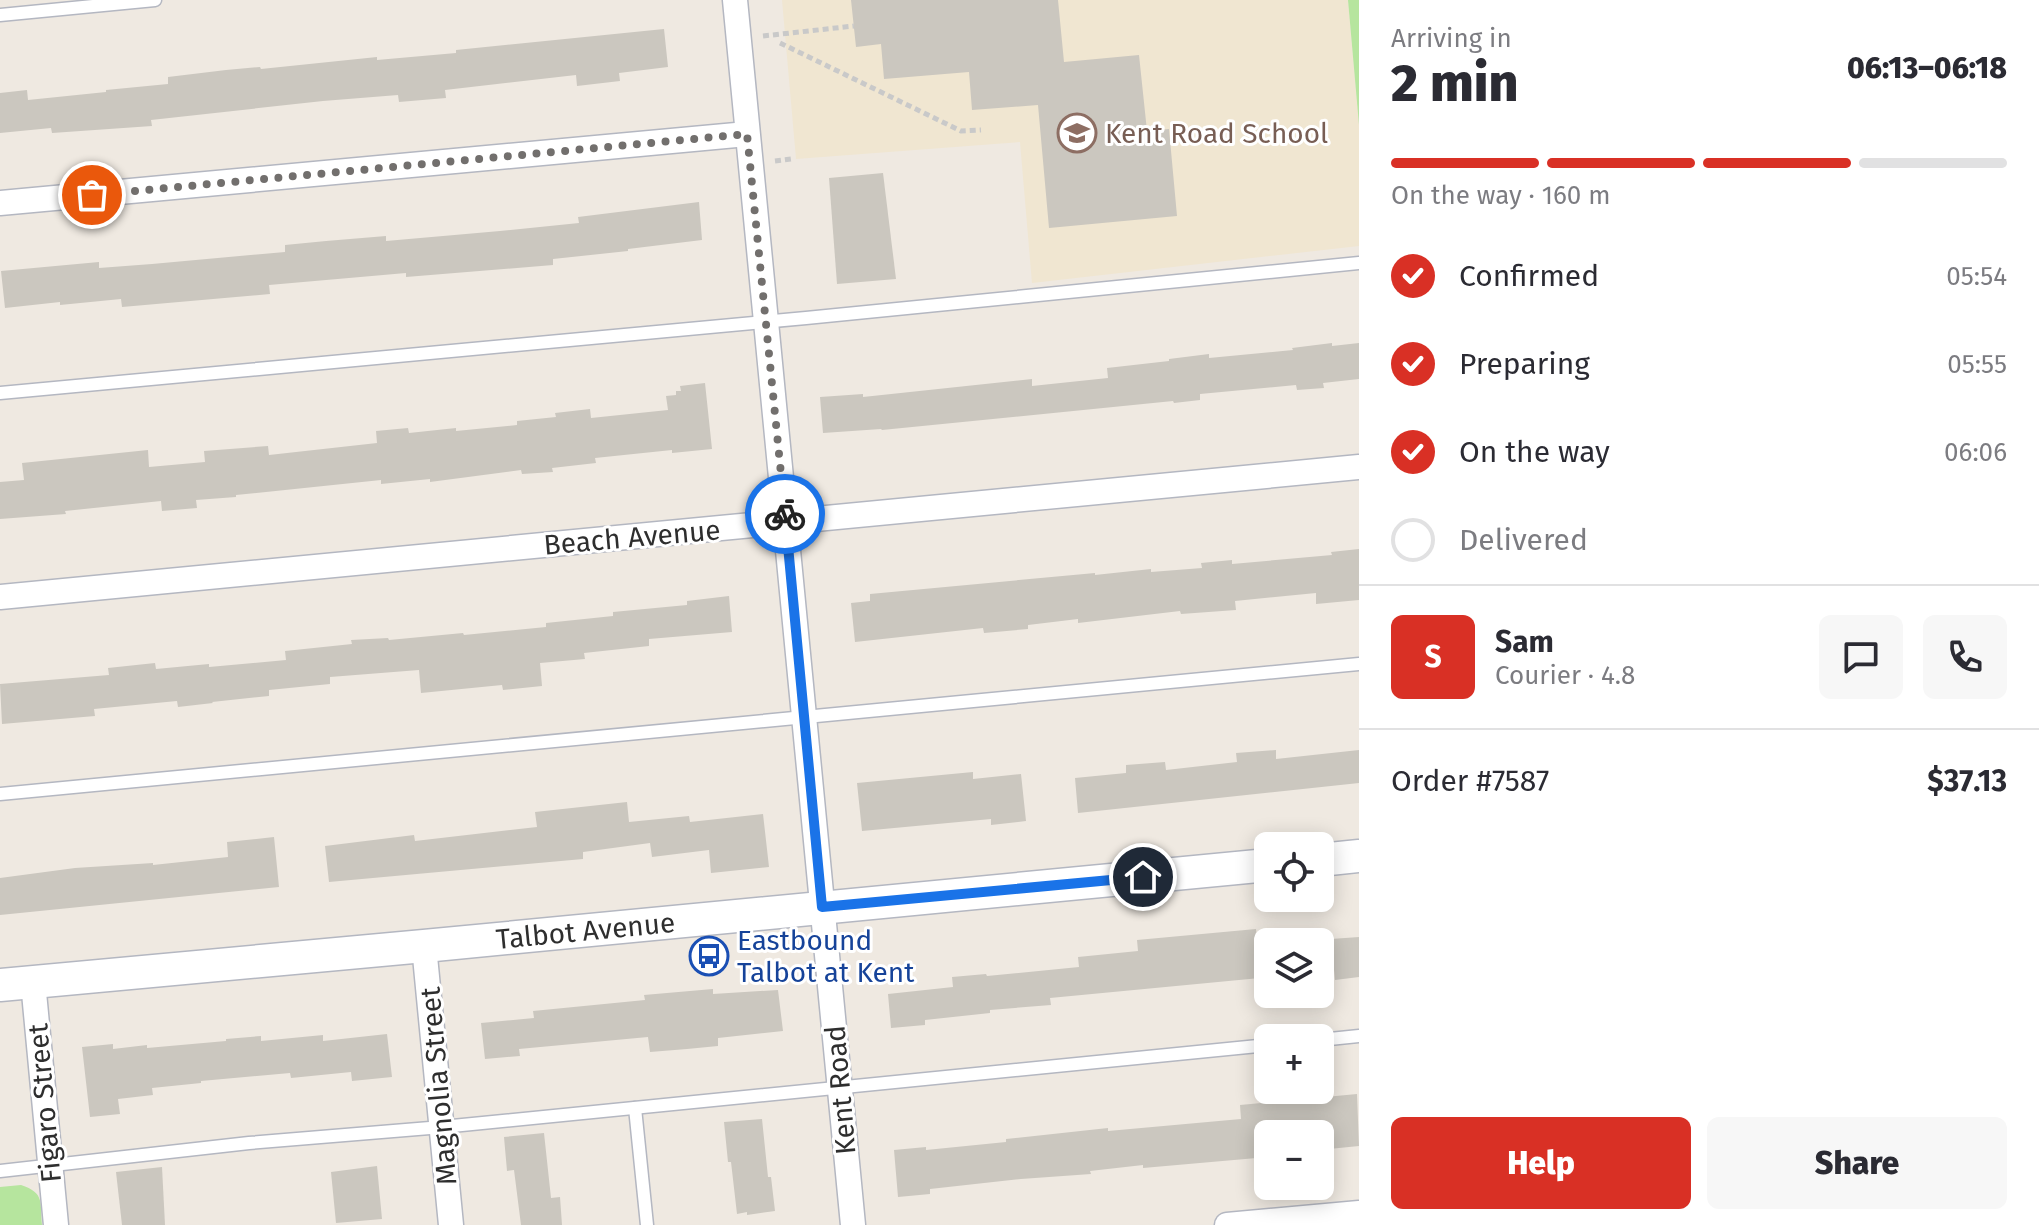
<!DOCTYPE html>
<meta charset="utf-8">
<style>
:root{--surface:#fff;--page:#f7f7f7;--text:#2b2b33;--muted:#7c7c81;--line:#e1e1e2;--accent:#d93025}
body{margin:0;font-family:"Fira Sans",sans-serif;background:var(--page);color:var(--text);height:100vh;display:flex;flex-direction:column;font-size:30px;white-space:nowrap}
*{box-sizing:border-box;margin:0}
p{font-size:26px;color:var(--muted)}
.icon{flex:none;width:44px;height:44px;fill:none;stroke:currentColor;stroke-width:2;stroke-linecap:round;stroke-linejoin:round}
.map{position:relative;flex:1;overflow:hidden}
.side{display:flex;flex-direction:column;background:var(--surface);width:680px}
.side>*{flex:none}
.fabs{position:absolute;left:1254px;top:832px;display:grid;gap:16px}
.fabs a{display:grid;place-items:center;width:80px;height:80px;border-radius:12px;background:var(--surface);box-shadow:0 4px 20px #0003;font-size:40px}
.pin{position:absolute;display:grid;place-items:center;width:68px;height:68px;color:#fff;margin:-34px;border:4px solid #fff;border-radius:50%;box-shadow:0 2px 8px #0007}
.courier{position:absolute;display:grid;place-items:center;width:80px;height:80px;margin:-40px;border:6px solid #1a73e8;border-radius:50%;background:#fff;color:#222;box-shadow:0 2px 10px #0007}
.headline em{font-style:normal;font-weight:800}
.headline div{display:flex;flex-direction:column-reverse}
.headline{display:flex;align-items:center;justify-content:space-between;height:136px;padding:0 32px}
h1{font-size:52px;font-weight:800;line-height:60px}
.bar{display:grid;grid-template-columns:repeat(4,1fr);gap:12px 8px;align-content:center;height:96px;padding:0 32px}
.bar i{height:10px;border-radius:6px;background:var(--line)}
.bar .on{background:var(--accent)}
.bar p{grid-column:span 4}
.line{display:flex;align-items:center;gap:20px;padding:0 32px;border-top:2px solid var(--line)}
.line div{flex:1}
.round{display:grid;place-items:center;flex:none;width:84px;height:84px;border-radius:12px;background:var(--page)}
ol{padding:0 32px;list-style:none}
li{display:flex;align-items:center;gap:24px;height:88px}
li p{margin-inline-start:auto}
li .icon{padding:8px;border-radius:50%;background:var(--accent);color:#fff;stroke-width:4}
li:last-child{color:var(--muted)}
li i{width:44px;height:44px;border:4px solid var(--line);border-radius:50%}
.primary-button{display:flex;gap:16px;margin-top:auto;padding:16px 32px}
.primary-button a{flex:1;height:92px;border-radius:12px;background:var(--accent);color:#fff;font-size:32px;font-weight:800;line-height:92px;text-align:center}
.primary-button a+a{background:var(--page);color:var(--text)}
main{display:flex;flex:1;min-height:0}
.map>svg:first-child{display:block}
.education{fill:#f0e6d1}
.green{fill:#b6e59e}
.building{fill:#cbc7bf}
.lines{fill:none;stroke-linecap:round;stroke-linejoin:round}
.service-casing{stroke:#b4b7c1;stroke-width:15}
.minor-casing{stroke:#b4b7c1;stroke-width:27}
.tertiary-casing{stroke:#b4b7c1;stroke-width:35}
.path{stroke:#c9c9c9;stroke-width:5;stroke-dasharray:6 4;stroke-linecap:butt}
.service{stroke:#fff;stroke-width:12}
.minor{stroke:#fff;stroke-width:24}
.tertiary{stroke:#fff;stroke-width:32}
.done{stroke:#726f6d;stroke-width:8;stroke-dasharray:0 14.4}
.route{stroke:#1a73e8;stroke-width:10}
.labels{text-anchor:middle;stroke-width:6;stroke-linejoin:round;paint-order:stroke}
.education-label{font-size:28px;fill:#785e54;stroke:#fff;text-anchor:start}
.street-label{font-size:28px;fill:#2e2e2e;stroke:#fff}
.transit-label{font-size:28px;fill:#164399;stroke:#fff;text-anchor:start}
</style>
<main>
<div class="map">
<svg width="1359" height="1225" viewBox="0 0 1359 1225">
<rect width="100%" height="100%" fill="#efe9e1"/>
<path class="education" d="M782,0h566l11,125v121l-327,37 -12,-141 -224,17z"/>
<g class="green">
<path d="M1348,0h11v125z"/>
<path d="M21,1185c24,8 19,17 21,40h-42v-38z"/>
</g>
<g class="building">
<path d="M851,0h207l6,62 75,-7 8,76 22,-2 8,87 -128,12 -11,-123 -66,5 -3,-38 -85,7 -3,-35 -25,3z"/>
<path d="M664,29l4,38 -49,6 1,8 -43,5 -1,-11 -131,15 1,8 -47,4 -1,-7 -75,6 -172,19 1,6 -100,7 -1,-5 -51,5v-40l27,-3 1,10 78,-8v-2l62,-6v-7l58,-7 34,-3 1,2 116,-12v3l79,-7v-3z"/>
<path d="M883,173l13,106 -59,5 -8,-106z"/>
<path d="M699,202l3,38 -74,9v2l-75,8v6l-147,12v-4l-137,12 1,9 -148,13 -1,-8 -61,6v-3l-55,6 -4,-37 98,-9v6l53,-4 133,-12v-7l41,-4 60,-5v5l114,-10 79,-8 -1,-6z"/>
<path d="M1332,343v3l27,-3v36l-36,4 1,5 -27,2 -1,-5 -96,9v6l-26,3 -1,-2 -291,29 -1,-1 -58,4 -3,-36 43,-3v3l169,-18v7l76,-8 -1,-10 62,-7v-2l40,-5v4l84,-8 -1,-2z"/>
<path d="M705,383l7,66 -40,4v-3l-77,8 1,5 -44,5 1,4 -31,2 -1,-4 -91,12v-3l-49,5v-4l-145,15v2l-40,3 1,8 -35,3 -1,-10 -96,10 1,3 -66,5v-37l24,-2 -2,-17 126,-13 1,17 56,-5 -1,-11 64,-5 1,9 108,-12 -1,-12 32,-3 1,5 47,-5v3l61,-6v-4l39,-4 -1,-4 35,-4 1,9 77,-8 -2,-14 10,-1v-4h5l-1,-5z"/>
<path d="M1359,549v51l-43,4v-11l-81,8 1,9 -55,4 -1,-3 -102,12v-4l-50,6v4l-44,4 -1,-5 -128,14 -4,-39 19,-2v-7l225,-21v2l56,-6v3l51,-4 -1,-5 31,-3v4l100,-9 -1,-3z"/>
<path d="M729,596l3,36 -83,7v7l-65,7 1,6 -45,4 2,23 -39,4 -1,-5 -81,8 -2,-23 -89,7v7l-61,6v6l-57,6 1,1 -35,4 -1,-6 -83,8 1,7 -93,8 -2,-40 109,-9 -1,-7 47,-5 1,6 53,-5v3l77,-7 -1,-9 67,-7 -1,-4 37,-2 1,2 74,-7 1,2 82,-8v-4l67,-7v-4l74,-7v-4z"/>
<path d="M1276,750v9l83,-9v33l-281,30 -3,-35 51,-5v-8l39,-3 1,8 71,-8 -1,-9z"/>
<path d="M973,772v7l48,-5 5,47 -35,4v-6l-129,12 -5,-48z"/>
<path d="M627,802l2,20 60,-6 1,6 73,-8 6,53 -58,6 -2,-23 -57,7 -2,-14 -67,9v7l-254,23 -4,-36 89,-11 1,6 122,-14 -2,-15z"/>
<path d="M274,837l5,50 -279,28v-37l75,-10 78,-5v2l75,-8 -1,-15z"/>
<path d="M1256,929l4,49 -210,20 1,7 -61,5v3l-65,7v5l-34,3 -3,-34 65,-7 -1,-10 34,-3 1,2 92,-9 -1,-10 60,-6 -1,-11z"/>
<path d="M1359,937v40l-24,3 -4,-41z"/>
<path d="M713,989v5l65,-4 5,41 -65,7v8l-31,3 -37,3 -2,-15 -129,12 1,7 -35,3 -4,-36 53,-5 -1,-7 112,-11 -1,-5z"/>
<path d="M387,1034l5,43 -40,4 -1,-9 -60,6 -1,-5 -89,8v2l-49,5 1,7 -35,4 2,15 -30,3 -8,-70 31,-3v5l34,-4v3l79,-7v-2l35,-3v5l62,-6v6z"/>
<path d="M1357,1094l2,52 -30,3 -1,-15h-60v23l-125,11v-3l-53,6 1,3 -70,5 -91,10v5l-32,3 -4,-47 32,-3v3l80,-8v-3l102,-11v3l133,-12 -1,-14z"/>
<path d="M762,1119l6,58h3l4,34 -28,4v-3l-10,2 -6,-52h-3l-4,-40z"/>
<path d="M544,1133l7,65 9,-1 2,28h-41l-7,-55 -7,1 -3,-34z"/>
<path d="M377,1166l5,53 -46,4 -5,-51z"/>
<path d="M162,1167l3,58h-43l-6,-53z"/>
</g>
<g class="lines">
<g class="service-casing">
<g id="service">
<path d="M0,15l155,-15"/>
<path d="M0,393l806,-75 553,-55"/>
<path d="M0,794l1359,-130"/>
<path d="M1320,1040l39,-4"/>
<path d="M635,1108l12,117"/>
<path d="M0,1171l249,-28 193,-16 826,-82"/>
</g>
</g>
<g class="minor-casing">
<g id="minor">
<path d="M735,0l118,1225"/>
<path d="M0,203l747,-69"/>
<path d="M0,597l1359,-130"/>
<path d="M424,946l27,279"/>
<path d="M33,982l23,243"/>
<path d="M1227,1225l132,-12"/>
</g>
</g>
<g class="tertiary-casing">
<g id="tertiary">
<path d="M1320,860l39,-4"/>
<path id="s1" d="M0,985l424,-39 844,-81"/>
</g>
</g>
<g class="path">
<path d="M763,36l91,-10"/>
<path d="M780,43l181,88 20,-1"/>
<path d="M775,161l16,-2"/>
</g>
<use href="#service" class="service"/>
<use href="#minor" class="minor"/>
<use href="#tertiary" class="tertiary"/>
</g>
<g class="lines">
<path class="done" d="M92,195l655,-61 38,380"/>
<path class="route" d="M785,514l37,393 321,-30"/>
</g>
<defs>
<g id="school-ring" transform="scale(2)"><circle r="9.5" fill="#fff" stroke="#8d6e63" stroke-width="1.5"/><path d="M0-5L7-2L0 1L-7-2ZM-4 1L0 2.5L4 1V4Q0 6-4 4Z" fill="#8d6e63"/></g>
<g id="bus-ring" transform="scale(2)"><circle r="9.5" fill="#fff" stroke="#1a4fb4" stroke-width="1.5"/><path d="M-5-6H5V4H4V6H2V4H-2V6H-4V4H-5ZM-3.5-4V0h7V-4ZM-3.5 1.2v1.5H-2V1.2ZM2 1.2v1.5H3.5V1.2Z" fill="#1a4fb4"/></g>
</defs>
<g fill-rule="evenodd">
<use href="#school-ring" x="1077" y="133"/>
<use href="#bus-ring" x="709" y="956"/>
</g>
<g class="labels">
<g class="education-label">
<text x="1105" y="143">Kent Road School</text>
</g>
<g class="street-label">
<text transform="translate(632 537) rotate(-5)" y="10">Beach Avenue</text>
<text dy="10" stroke="none"><textPath href="#s1" startOffset="588">Talbot Avenue</textPath></text>
<text transform="translate(438 1086) rotate(-95)" y="10">Magnolia Street</text>
<text transform="translate(840 1090) rotate(-95)" y="10">Kent Road</text>
<text transform="translate(44 1103) rotate(-95)" y="10">Figaro Street</text>
</g>
<g class="transit-label">
<text x="737" y="950">Eastbound<tspan x="737" dy="32">Talbot at Kent</tspan></text>
</g>
</g>
</svg>
<div class="fabs">
<a><svg class="icon" aria-label="locate" viewBox="0 0 24 24"><circle cx="12" cy="12" r="6"/><path d="M12 2v4M12 18v4M2 12h4M18 12h4"/></svg></a>
<a><svg class="icon" aria-label="layers" viewBox="0 0 24 24"><path d="M12 4l9 5-9 5-9-5zM3 14l9 5 9-5"/></svg></a>
<a>+</a>
<a>−</a>
</div>
<div class="pin" style="left:92px;top:195px;background:#ea580c"><svg class="icon" aria-label="bag" viewBox="0 0 24 24"><path d="M5 8h14l-1 12H6zM9 8a3 3 0 0 1 6 0"/></svg></div>
<div class="pin" style="left:1143px;top:877px;background:#1f2937"><svg class="icon" aria-label="home" viewBox="0 0 24 24"><path d="M3 11l9-7 9 7M6 9v11h12V9"/></svg></div>
<div class="courier" style="left:785px;top:514px"><svg class="icon" aria-label="bike" viewBox="0 0 24 24"><circle cx="6" cy="16" r="4"/><circle cx="18" cy="16" r="4"/><path d="M6 16l4-8h5l3 8M10 8l3 8H6M13 5h3"/></svg></div>
</div>
<section class="side">
<div class="headline"><div><h1>2 min</h1><p>Arriving in</p></div><em>06:13–06:18</em></div>
<div class="bar"><i class="on"></i><i class="on"></i><i class="on"></i><i></i><p>On the way · 160 m</p></div>
<ol>
<li><svg class="icon" aria-label="check" viewBox="0 0 24 24"><path d="M5 12l5 5 9-10"/></svg>Confirmed<p>05:54</p></li>
<li><svg class="icon" aria-label="check" viewBox="0 0 24 24"><path d="M5 12l5 5 9-10"/></svg>Preparing<p>05:55</p></li>
<li><svg class="icon" aria-label="check" viewBox="0 0 24 24"><path d="M5 12l5 5 9-10"/></svg>On the way<p>06:06</p></li>
<li><i></i>Delivered</li>
</ol>
<div class="line" style="height:144px"><b class="round" style="background:var(--accent);color:#fff">S</b><div><b>Sam</b><p>Courier · 4.8</p></div><a class="round"><svg class="icon" aria-label="chat" viewBox="0 0 24 24"><path d="M4 5h16v11H9l-5 4z"/></svg></a><a class="round"><svg class="icon" aria-label="phone" viewBox="0 0 24 24"><path d="M5 4h4l2 5-3 2q2 4 5 5l2-3 5 2v4C11 20 4 13 5 4z"/></svg></a></div>
<div class="line" style="height:104px"><div>Order #7587</div><b>$37.13</b></div>
<div class="primary-button"><a>Help</a><a>Share</a></div>
</section>
</main>
